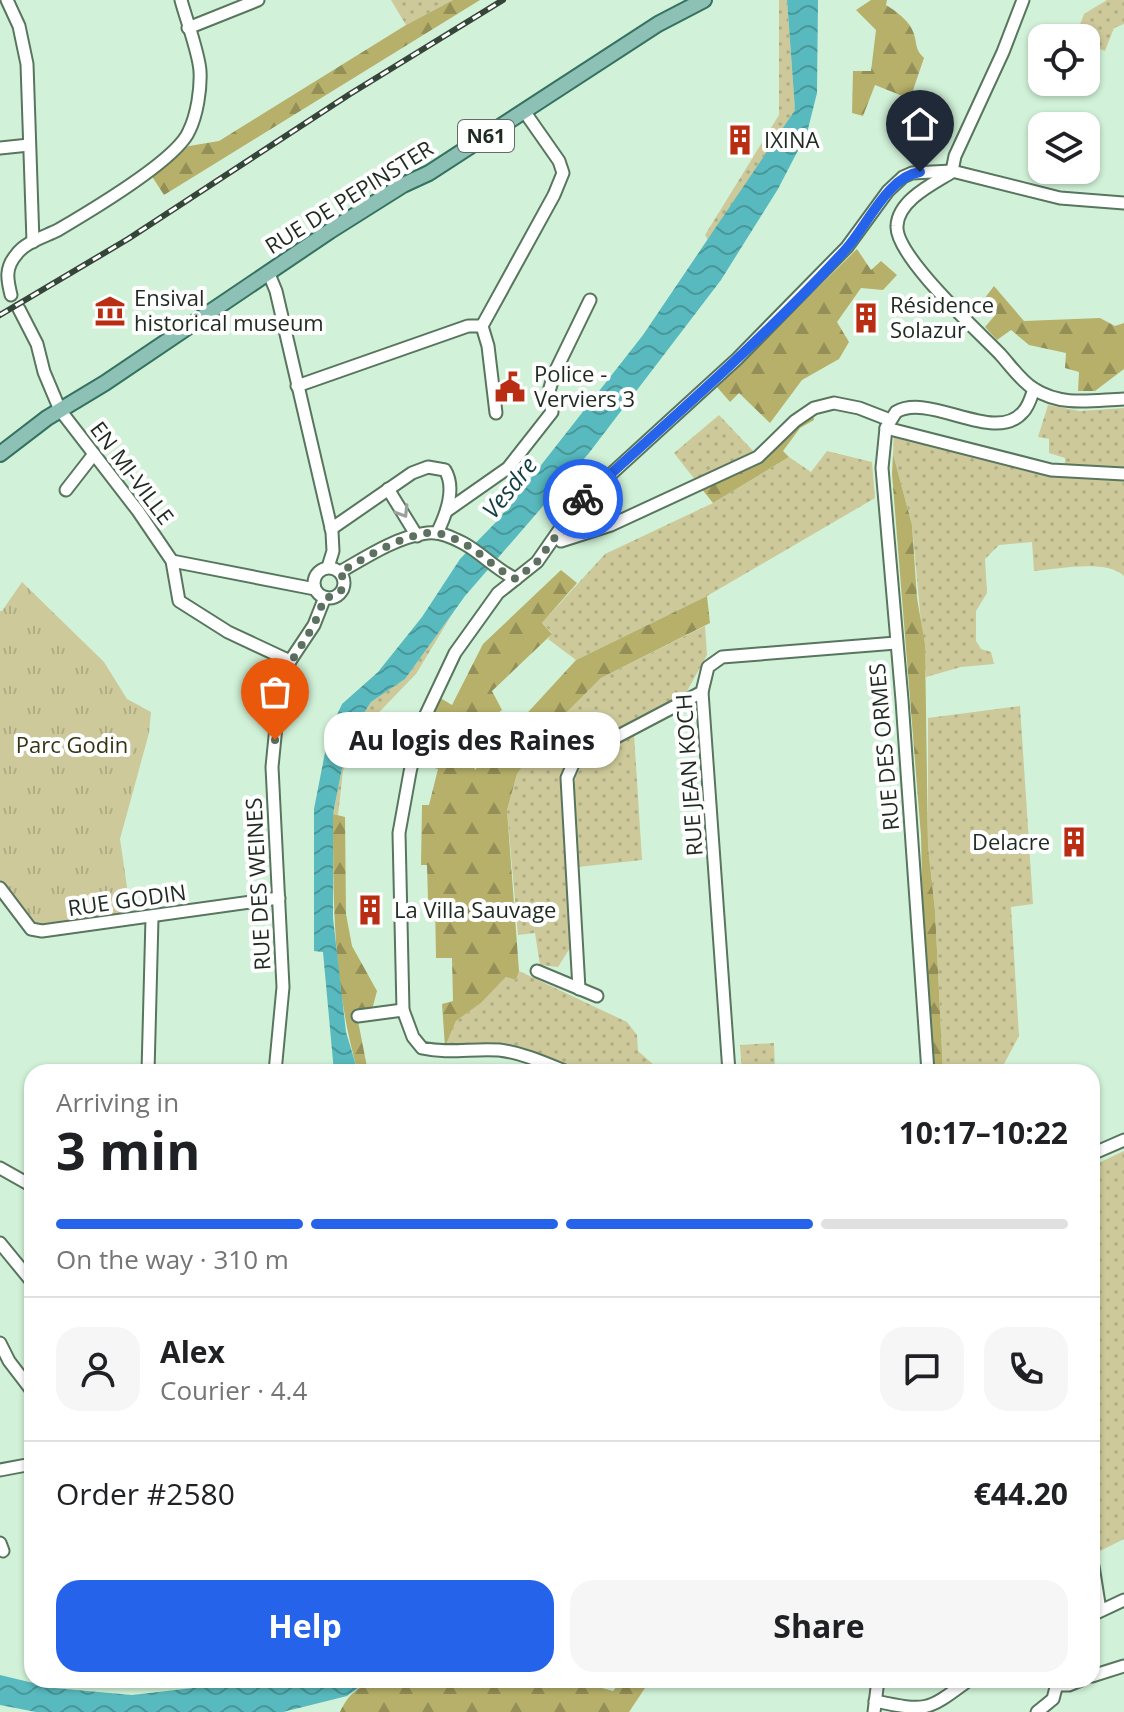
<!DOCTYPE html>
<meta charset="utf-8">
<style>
:root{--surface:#fff;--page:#f6f6f6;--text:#202124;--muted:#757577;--line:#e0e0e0;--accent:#2563eb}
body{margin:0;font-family:"Open Sans",sans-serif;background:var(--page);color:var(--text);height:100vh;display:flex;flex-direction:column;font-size:30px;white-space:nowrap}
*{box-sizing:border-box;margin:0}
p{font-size:26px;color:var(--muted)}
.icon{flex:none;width:44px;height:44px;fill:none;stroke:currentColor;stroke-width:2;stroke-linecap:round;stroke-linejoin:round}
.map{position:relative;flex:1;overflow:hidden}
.details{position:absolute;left:24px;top:1064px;width:1076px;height:624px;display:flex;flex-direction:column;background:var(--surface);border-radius:24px;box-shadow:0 2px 6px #0004}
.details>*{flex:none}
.fabs{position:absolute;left:1028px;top:24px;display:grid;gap:16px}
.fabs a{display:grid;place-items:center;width:72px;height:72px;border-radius:16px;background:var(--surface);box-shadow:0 2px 6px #0004;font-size:40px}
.pin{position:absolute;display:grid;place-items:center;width:68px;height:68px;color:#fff;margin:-82px -34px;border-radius:50% 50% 50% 0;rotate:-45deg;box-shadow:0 0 8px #0007}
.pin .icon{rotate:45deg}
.courier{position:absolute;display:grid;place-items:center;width:80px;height:80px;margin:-40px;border:6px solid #2563eb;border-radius:50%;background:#fff;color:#222;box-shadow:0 2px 10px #0007}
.bubble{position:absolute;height:56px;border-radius:24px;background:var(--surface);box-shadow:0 2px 6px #0004;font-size:26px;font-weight:700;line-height:56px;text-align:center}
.overview em{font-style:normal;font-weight:700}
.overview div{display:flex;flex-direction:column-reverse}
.overview{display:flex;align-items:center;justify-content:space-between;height:136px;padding:0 32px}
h1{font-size:52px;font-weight:700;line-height:60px}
.bar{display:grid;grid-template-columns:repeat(4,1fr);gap:12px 8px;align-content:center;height:96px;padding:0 32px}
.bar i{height:10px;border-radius:6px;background:var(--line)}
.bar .on{background:var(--accent)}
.bar p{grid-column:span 4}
.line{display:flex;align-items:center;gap:20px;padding:0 32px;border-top:2px solid var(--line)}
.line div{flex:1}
.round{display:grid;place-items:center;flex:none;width:84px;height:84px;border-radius:24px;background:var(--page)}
.primary-button{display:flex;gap:16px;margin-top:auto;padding:16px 32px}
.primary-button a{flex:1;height:92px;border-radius:24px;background:var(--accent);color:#fff;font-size:32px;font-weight:700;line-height:92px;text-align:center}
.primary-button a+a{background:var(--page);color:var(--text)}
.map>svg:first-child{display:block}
.grass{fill:url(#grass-dots)}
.forest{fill:url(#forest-firs)}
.park{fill:url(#park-tufts)}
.water{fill:url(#water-waves)}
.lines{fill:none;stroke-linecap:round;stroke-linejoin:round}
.minor-casing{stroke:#58755e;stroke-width:15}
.major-casing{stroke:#367261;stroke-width:18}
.minor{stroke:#fff;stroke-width:11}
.major{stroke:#8ec1b5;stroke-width:14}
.rail-casing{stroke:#364539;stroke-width:6}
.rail{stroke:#fff;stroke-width:3;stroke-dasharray:9;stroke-linecap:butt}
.oneway{stroke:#9aa09b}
.done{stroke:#5d7161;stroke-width:8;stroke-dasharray:0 14.4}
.route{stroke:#2563eb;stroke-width:10}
.labels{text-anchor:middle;stroke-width:8;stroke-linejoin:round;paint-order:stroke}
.shield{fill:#fff;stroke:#626b64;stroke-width:2}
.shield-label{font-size:20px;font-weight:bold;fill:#1f2b21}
.poi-label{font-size:22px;fill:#1f2b21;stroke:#fff;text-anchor:start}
.street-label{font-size:22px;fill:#1f2b21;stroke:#fff}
.park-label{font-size:22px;fill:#373414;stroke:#fff}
.water-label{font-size:24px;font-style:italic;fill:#113f41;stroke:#fff}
</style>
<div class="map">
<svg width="1124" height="1712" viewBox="0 0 1124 1712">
<defs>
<pattern id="grass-dots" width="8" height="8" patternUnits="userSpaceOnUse" patternTransform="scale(2)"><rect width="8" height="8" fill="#cdc99a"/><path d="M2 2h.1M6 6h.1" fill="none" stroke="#b0ad84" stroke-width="1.8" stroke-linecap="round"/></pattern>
<pattern id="forest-firs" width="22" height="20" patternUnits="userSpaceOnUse" patternTransform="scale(2)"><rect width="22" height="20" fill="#b6b06a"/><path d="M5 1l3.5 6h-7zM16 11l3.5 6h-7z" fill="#938f57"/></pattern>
<pattern id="park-tufts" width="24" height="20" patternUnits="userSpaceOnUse" patternTransform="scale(2)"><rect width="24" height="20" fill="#cdc99a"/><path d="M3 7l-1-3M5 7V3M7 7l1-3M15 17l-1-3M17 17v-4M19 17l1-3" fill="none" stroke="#b0ad84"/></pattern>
<pattern id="water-waves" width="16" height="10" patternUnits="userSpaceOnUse" patternTransform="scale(2)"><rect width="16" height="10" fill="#58babe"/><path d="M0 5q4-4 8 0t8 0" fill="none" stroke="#48979a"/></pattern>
</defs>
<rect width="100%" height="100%" fill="#d1f2d8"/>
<g class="grass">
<path d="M391,0h62l-47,25z"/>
<path d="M779,0h8l8,110 -87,130 -3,-5 74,-120z"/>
<path d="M1107,0h17v24l-10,4 -9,23 -19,-8v-5h-11l9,-24z"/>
<path d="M1048,405l32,6 44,-3v64l-59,-5v-9l-16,-5v-14l-11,-2z"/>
<path d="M719,415l36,38 -59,28 -22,-28z"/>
<path d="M894,432l90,26 140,21v97c-17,-17 -66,-7 -90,-5l-2,-29 -33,3 -14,14 2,34 -11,18v30l5,8 10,3 3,12 -33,3 -35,10 -14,-152 -19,-71z"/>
<path d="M827,451l45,11 3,36 -168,98 -131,64 -28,-21 4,-6 -10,-10 63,-69 108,-51 76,-46 22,15z"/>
<path d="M454,611l-38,63 -57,59 -16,38 -5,44 -5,-1 15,-76 23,-36 34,-23z"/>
<path d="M705,626l2,29 -21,38 -116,64 -8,23 8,168 -12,19 -18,-2 -5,-32 -17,2 -11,-125 10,-36 32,-44 52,-52z"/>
<path d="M1020,706l13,198 -22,3 8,129 -15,28v8h-61l-8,-162 -7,-63v-129z"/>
<path d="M634,734l8,126 -64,7c-2,-28 -15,-92 10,-110 14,-9 31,-16 46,-23z"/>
<path d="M519,971l108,51 10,13 1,16 24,21h-89l-56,-22 -72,-3 11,-26 25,-18 25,-26 10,3z"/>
<path d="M774,1043l1,29h-33l-2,-27z"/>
<path d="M1124,1151v388l-32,16v-389z"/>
</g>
<g class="forest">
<path d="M453,0h27l-316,195 -13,-20 38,-29 30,-5 187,-116z"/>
<path d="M871,0h16l-1,5c10,6 24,16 28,29 3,10 1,16 10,24l-14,41 -35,-14 -12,31 -11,-3 1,-42h18l5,-41 -20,-20z"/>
<path d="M857,249l14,21 10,-9 16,14 -14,15 -22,-2 -24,34 12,20 -10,17 -37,21 -32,43 -31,-30 -9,9 -13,-15z"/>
<path d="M994,286l30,35 76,-3 15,8 9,-3v46l-29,22h-17l1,-19 -14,-4 1,-15 -37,-8 -18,-15 -14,10 -12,-13 11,-13 -12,-15z"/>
<path d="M813,414l1,6 -14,8 -17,23 6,6 -76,46 -12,-15c27,-12 58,-23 79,-43 15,-14 14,-19 33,-31z"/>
<path d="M893,454l19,71 5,73 8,47 3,202 7,63 8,162h-10l-10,-151 -2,-85 -29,-362z"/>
<path d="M561,570l16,13 -35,40 10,11 -60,57 10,19 -37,30 10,30 101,-110 131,-64 3,27 -109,55 -52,52 -32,44 -10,36 12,161 -3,9 -10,-3 -25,26 -25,18 -11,26 -3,-43 11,-3 -1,-43h-16l-1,-58h-7l-1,-35h-6l1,-60h7l9,-36 -24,-7 23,-66 15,9 31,-61z"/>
<path d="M333,814l12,3 1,97 6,32 25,45 -4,15 -15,15 10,51h-10c-25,-84 -25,-171 -25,-258z"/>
<path d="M379,1680h210l2,5 22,6 9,-11h27v2l-20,30h-289c9,-19 19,-26 39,-32z"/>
</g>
<path class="park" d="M22,582l82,80 23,37 24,13 -2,21 -29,106 11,76 -88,12 -12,-7 -31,-40v-269h2z"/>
<g class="water">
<path d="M787,0h31l-1,93 -10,40 -29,56 -57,91 -132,173 -124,143 -60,83 -34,23 -23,36 -15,76v104l13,114 12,40h-24l-11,-120 -9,-1v-142l15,-77 13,-28 36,-32 44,-55 38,-58 38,-39 145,-185 152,-225z"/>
<path d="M0,1675l54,13 78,7 130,-15h117l-18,6 -14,10 -64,16h-247l-36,-7z"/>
</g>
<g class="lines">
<g class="minor-casing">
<g id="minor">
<path d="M7,0l12,26 8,38 6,178"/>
<path d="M188,28l70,-28"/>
<path d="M0,148l29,-3"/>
<path d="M952,171l3,-15 48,-104 20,-52"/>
<path d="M952,172c-19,12 -54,28 -55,54 -2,30 81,105 103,128 10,11 21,27 34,35 28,18 59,11 90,10"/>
<path d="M269,274l7,17 56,241 1,19 -5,16"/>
<path d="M11,295c-4,-16 -6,-27 5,-40 9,-13 28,-18 42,-25 29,-17 119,-70 131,-99 8,-16 12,-42 11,-60 -1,-18 -14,-52 -19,-71"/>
<path d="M19,309l18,35 7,28 16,38 78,101 34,50 7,40 49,31 62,29"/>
<path d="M482,326l72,-131 9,-22 -4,-12 -35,-50"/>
<path d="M482,326l6,20 8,67"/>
<path d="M297,386l171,-60h14"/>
<path d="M886,428l165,42 73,4"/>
<path d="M388,489l29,47"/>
<path d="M66,490l28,-36"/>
<path d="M448,510l60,-42 44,-56 -4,-17 6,-21 36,-74"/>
<path d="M331,529l81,-56 16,-6 17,3c11,18 1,45 -8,63"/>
<path d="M561,541l50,-16 147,-68 37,-36 19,-13 20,-5 25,5 31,12"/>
<path d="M172,561l143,28"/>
<circle cx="329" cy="583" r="15"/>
<path d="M340,572c26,-15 56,-35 87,-39 12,-2 26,5 36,10 19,10 33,27 53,36"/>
<path d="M0,888l31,41 11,2 237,-33"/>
<path d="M537,971l60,25"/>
<path d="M579,989l-12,-211 6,-14 11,-10 118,-62"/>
<path d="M358,1016l45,-6"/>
<path d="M148,1072l4,-154"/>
<path d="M275,1072l8,-85 -11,-220 8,-81 10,-25 24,-36 11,-28"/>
<path d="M567,1072c-22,-9 -44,-19 -68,-22 -26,-2 -51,4 -77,-2l-9,-11 -10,-27 -4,-177 11,-61 11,-47 34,-72 43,-60 39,-31 39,-56 161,-147 110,-112 41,-56 15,-14 9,-4 40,-2 108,27 64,5"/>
<path d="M729,1072l-27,-380 6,-25 14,-10 174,-14"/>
<path d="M928,1072l-26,-372 -20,-232 4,-40 10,-16c34,-20 99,33 127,0 6,-6 8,-15 11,-23"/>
<path d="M1092,1154l32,-14"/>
<path d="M0,1168l32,18"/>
<path d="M0,1243l32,39"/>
<path d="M0,1343l9,18 23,30"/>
<path d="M0,1470l32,-6"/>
<path d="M0,1543l3,8"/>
<path d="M1093,1566l7,44"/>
<path d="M1092,1615l32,-15"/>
<path d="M1092,1676l32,-10"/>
<path d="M1059,1685h10l12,-5"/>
<path d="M875,1701c53,11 52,10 94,-21"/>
<path d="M874,1712l4,-32"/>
<path d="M1037,1712l16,-13 5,-19"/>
</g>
</g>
<g class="major-casing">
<path id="major" d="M0,454l47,-36 58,-35 225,-152 73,-46 26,-12 229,-149 46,-24"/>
</g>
<use href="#minor" class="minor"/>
<use href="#major" class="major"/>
<g class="rail-casing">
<path id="rail" d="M0,315l128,-76 222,-145 153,-94"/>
</g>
<use href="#rail" class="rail"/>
</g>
<defs><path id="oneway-chevron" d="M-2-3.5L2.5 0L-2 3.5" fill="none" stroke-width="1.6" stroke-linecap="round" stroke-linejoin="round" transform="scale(2)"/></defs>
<use class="oneway" href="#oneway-chevron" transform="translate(403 512) rotate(58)"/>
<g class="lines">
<path class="done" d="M275,740l8,-65 31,-50 11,-28c16,1 23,-12 15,-25 27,-15 56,-34 87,-39 12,-2 26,5 36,10 19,10 33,27 53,36l21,-17 46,-63"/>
<path class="route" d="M583,499c89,-81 182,-161 263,-250 21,-23 42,-73 74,-77"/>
</g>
<defs>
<g id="building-bare" transform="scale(2.4)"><path d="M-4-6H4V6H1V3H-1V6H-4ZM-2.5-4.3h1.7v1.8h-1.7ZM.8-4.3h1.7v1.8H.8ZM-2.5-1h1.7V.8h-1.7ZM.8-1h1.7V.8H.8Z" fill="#b92d12" stroke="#fff" stroke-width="2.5" paint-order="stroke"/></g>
<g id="museum-bare" transform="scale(2.4)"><path d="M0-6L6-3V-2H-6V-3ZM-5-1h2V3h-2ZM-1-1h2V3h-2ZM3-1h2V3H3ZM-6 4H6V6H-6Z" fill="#b92d12" stroke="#fff" stroke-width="2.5" paint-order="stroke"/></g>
<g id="civic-bare" transform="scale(2.4)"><path d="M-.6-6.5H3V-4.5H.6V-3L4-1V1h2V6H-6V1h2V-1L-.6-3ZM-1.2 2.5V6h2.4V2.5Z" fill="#b92d12" stroke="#fff" stroke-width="2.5" paint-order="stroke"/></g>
</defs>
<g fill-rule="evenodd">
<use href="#building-bare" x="740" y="140"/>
<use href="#museum-bare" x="110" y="311"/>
<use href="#building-bare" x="866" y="318"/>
<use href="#civic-bare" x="510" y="387"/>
<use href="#building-bare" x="1074" y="842"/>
<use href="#building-bare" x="370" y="910"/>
</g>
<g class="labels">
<rect class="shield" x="458" y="120" width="56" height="32" rx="6"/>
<g class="shield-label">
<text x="486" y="143">N61</text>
</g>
<g class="poi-label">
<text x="764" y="148">IXINA</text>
<text x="134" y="306">Ensival<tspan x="134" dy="25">historical museum</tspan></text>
<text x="890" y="313">Résidence<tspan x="890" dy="25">Solazur</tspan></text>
<text x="534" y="382">Police -<tspan x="534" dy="25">Verviers 3</tspan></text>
<text x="1050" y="850" text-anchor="end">Delacre</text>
<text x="394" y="918">La Villa Sauvage</text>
</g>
<g class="street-label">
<text transform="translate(349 197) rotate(-32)" y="8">RUE DE PEPINSTER</text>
<text transform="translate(132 473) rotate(53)" y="8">EN MI-VILLE</text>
<text transform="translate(884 747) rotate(-95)" y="8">RUE DES ORMES</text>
<text transform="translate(689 775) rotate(-94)" y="8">RUE JEAN KOCH</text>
<text transform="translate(258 884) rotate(-93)" y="8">RUE DES WEINES</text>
<text transform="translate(127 900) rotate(-8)" y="8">RUE GODIN</text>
</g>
<g class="park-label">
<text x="72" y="753">Parc Godin</text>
</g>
<g class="water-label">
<text transform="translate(510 488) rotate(-51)" y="8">Vesdre</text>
</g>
</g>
</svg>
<div class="fabs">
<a><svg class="icon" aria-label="locate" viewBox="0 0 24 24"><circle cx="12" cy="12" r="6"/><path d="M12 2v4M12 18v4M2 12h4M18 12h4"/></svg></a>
<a><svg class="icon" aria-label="layers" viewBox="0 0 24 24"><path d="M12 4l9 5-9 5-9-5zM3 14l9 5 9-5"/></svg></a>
</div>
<div class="pin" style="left:275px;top:740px;background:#ea580c"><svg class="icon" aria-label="bag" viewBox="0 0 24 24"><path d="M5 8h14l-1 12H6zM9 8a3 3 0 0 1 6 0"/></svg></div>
<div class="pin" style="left:920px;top:172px;background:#1f2937"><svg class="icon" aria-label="home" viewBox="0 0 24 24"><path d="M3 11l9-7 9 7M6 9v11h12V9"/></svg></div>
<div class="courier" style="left:583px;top:499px"><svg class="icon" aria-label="bike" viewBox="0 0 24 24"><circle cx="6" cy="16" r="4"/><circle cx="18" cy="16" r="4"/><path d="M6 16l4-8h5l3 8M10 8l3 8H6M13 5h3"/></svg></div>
<div class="bubble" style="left:324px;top:712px;width:296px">Au logis des Raines</div>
<section class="details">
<div class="overview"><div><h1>3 min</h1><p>Arriving in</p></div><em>10:17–10:22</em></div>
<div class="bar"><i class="on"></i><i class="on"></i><i class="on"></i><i></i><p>On the way · 310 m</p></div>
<div class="line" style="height:144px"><a class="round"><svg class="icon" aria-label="person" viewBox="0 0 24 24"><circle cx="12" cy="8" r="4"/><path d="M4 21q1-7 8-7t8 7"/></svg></a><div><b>Alex</b><p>Courier · 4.4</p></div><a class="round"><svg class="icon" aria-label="chat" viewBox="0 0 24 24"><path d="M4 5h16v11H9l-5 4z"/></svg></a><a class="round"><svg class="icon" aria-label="phone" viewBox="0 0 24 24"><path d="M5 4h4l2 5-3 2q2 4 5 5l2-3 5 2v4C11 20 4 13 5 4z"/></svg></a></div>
<div class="line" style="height:104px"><div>Order #2580</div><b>€44.20</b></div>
<div class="primary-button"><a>Help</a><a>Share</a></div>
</section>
</div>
